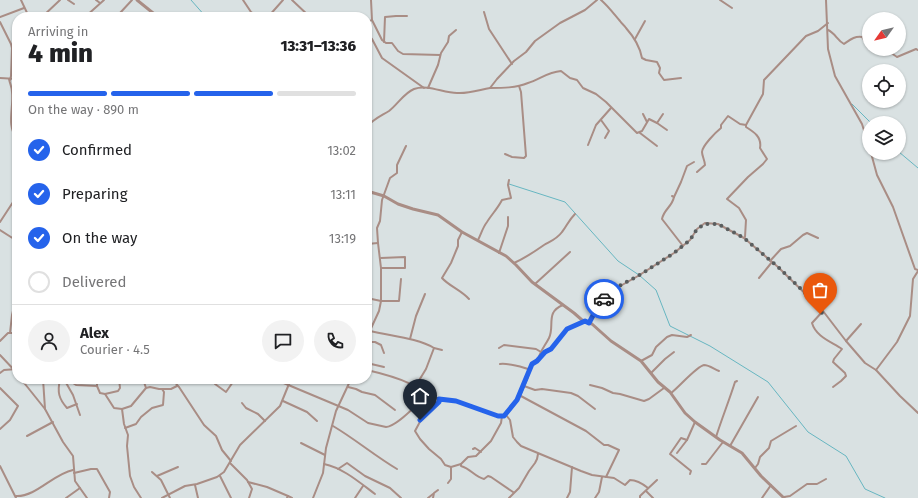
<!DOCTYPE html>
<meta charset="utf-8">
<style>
:root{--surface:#fff;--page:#f2f2f2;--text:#202124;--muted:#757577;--line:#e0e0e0;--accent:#2563eb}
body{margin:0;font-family:"Fira Sans",sans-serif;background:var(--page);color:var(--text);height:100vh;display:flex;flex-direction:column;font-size:15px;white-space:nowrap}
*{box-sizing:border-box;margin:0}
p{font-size:13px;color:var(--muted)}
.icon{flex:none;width:22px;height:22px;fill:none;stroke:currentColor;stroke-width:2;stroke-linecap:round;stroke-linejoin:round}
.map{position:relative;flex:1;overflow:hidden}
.drawer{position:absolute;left:12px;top:12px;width:360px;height:372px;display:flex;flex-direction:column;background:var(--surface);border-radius:16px;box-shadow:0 1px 3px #0004}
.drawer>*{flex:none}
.needle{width:26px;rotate:236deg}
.controls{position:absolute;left:862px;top:12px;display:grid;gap:8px}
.controls a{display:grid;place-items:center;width:44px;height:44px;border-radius:50%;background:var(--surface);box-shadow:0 1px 3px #0004;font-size:20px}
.pin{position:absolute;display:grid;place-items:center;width:34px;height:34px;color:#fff;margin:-41px -17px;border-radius:50% 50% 50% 0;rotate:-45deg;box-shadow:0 0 4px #0007}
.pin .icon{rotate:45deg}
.courier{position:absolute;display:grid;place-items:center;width:40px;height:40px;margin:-20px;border:3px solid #2563eb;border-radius:50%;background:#fff;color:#222;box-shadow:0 1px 5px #0007}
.head em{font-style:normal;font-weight:800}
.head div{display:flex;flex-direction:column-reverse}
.head{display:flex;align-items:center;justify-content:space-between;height:68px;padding:0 16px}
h1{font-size:26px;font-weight:800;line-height:30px}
.bar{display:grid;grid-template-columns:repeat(4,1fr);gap:6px 4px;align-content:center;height:48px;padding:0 16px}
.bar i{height:5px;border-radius:3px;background:var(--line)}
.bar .active{background:var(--accent)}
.bar p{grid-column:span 4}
.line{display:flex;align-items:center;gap:10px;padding:0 16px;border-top:1px solid var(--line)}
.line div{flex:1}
.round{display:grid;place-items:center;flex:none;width:42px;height:42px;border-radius:21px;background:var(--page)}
ol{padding:0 16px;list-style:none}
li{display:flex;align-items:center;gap:12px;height:44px}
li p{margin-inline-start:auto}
li .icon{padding:4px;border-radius:50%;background:var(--accent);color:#fff;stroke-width:4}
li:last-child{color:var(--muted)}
li i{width:22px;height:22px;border:2px solid var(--line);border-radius:50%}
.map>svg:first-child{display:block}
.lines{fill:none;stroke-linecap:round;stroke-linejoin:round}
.stream{stroke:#67b6c1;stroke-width:1}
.minor{stroke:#a98d85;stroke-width:2}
.tertiary{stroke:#a98d85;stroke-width:3}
.done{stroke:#5a5e5f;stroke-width:4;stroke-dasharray:0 7.2}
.route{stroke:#2563eb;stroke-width:5}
</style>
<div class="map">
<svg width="918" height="498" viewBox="0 0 918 498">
<rect width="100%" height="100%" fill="#d9e1e2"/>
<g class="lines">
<g class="stream">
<path d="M191,0l15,17"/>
<path d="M852,104l19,19"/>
<path d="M899,152l19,16"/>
<path d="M509,184l56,18 53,59 21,14 17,15 14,36 40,20 58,36 40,50 38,24 19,33 20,9"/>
</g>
<g class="minor">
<path d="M21,0l8,17"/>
<path d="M68,0l6,4"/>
<path d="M96,0l4,3"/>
<path d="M243,0l8,12 8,5"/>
<path d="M292,0l18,17"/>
<path d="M601,0c7,6 13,14 19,21 2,3 4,4 6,7 8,9 14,19 16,30l4,2 11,2 3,6 -1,5 5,7 17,-2"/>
<path d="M720,0l12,8"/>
<path d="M826,0l2,49 7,27 27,48 7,22"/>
<path d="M484,12l5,17 23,35"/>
<path d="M120,13l5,4"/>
<path d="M0,17l24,-9"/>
<path d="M42,17l18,-17"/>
<path d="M85,17l19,-17"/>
<path d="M114,17l6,-4 12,-13"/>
<path d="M268,17l15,-17"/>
<path d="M372,20l10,20 4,3h6l6,8 5,3 37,1"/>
<path d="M0,22l11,22 1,4 -1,28 -1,4"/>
<path d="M367,22l5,-2 -1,-20"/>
<path d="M828,30c7,3 9,10 16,14 6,-4 10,-8 18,-7l7,10"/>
<path d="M367,34l5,5 10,19 42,30"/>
<path d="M635,39l10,-18"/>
<path d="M384,42l1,-25 11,-1h11"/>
<path d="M871,49l1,2c13,-2 15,-1 25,6l19,-8 2,1"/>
<path d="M0,78l17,1"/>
<path d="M9,79c1,5 3,8 3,13 2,16 -6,33 5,47"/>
<path d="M428,88l10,-23 3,-12 7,-11 1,-6 7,-6"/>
<path d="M490,88c12,0 26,0 38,-5 12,-4 20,-11 33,-12l9,7 7,2 6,8 13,6 10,8 31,31 5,-2 7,-12 8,4 6,-9"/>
<path d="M643,114l4,8"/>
<path d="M601,120l8,11 -4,7"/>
<path d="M657,123l10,7"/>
<path d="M746,125l17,-31 1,-14 42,-44 12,-5 10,-8"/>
<path d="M367,127c6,-8 14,-11 22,-16 9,-7 15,-18 25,-22 14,-5 29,4 43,4 11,1 22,-3 33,-5l7,-9 17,-18 12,-9 9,-11 25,-18 25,-13 12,-10"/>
<path d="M640,133l17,13"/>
<path d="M588,145l8,-20 15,-17"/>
<path d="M871,153l6,22 16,32 22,62 3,1"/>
<path d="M505,154l7,3 12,1 2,-2 -5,-64 -2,-6"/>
<path d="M367,155v-1"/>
<path d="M697,172l8,-7c0,-4 -3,-9 -3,-13 0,-6 14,-20 19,-24v-3l7,-9 12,8 6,1v2c8,5 16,10 14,21l7,11 -4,5 -15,13 -21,22 12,9 7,12 -1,17"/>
<path d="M672,196l2,1c-2,10 -10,12 -12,22l21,27"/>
<path d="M674,197l7,-15 6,-16 7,-4"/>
<path d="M0,222l17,-26"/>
<path d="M0,230l14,9"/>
<path d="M462,232l-4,8v6l-7,17 -9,15c7,8 19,12 27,21"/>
<path d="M478,240c3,-6 5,-13 9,-18 5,-8 11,-14 15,-22l9,-2 -3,-13 1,-5"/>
<path d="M367,244l11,-1"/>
<path d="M499,253l9,-27v-9"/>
<path d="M381,258l24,-1v11h-24"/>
<path d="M770,261l11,-12 9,-3 13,-11 4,-2 11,5"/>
<path d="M514,263c11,-5 20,-11 30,-18 7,-4 13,-6 18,-13 5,-6 6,-11 13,-18"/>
<path d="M759,278l13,-16"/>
<path d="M535,284l35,-32"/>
<path d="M367,298l14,3h18l2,-22"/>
<path d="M823,311l-11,12c4,14 20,19 30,26l-8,10 -1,3 12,11 1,3 -5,5 -8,6"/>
<path d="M589,323l10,-19 11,-9 5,-6 23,-13 36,-23 16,-13 7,-11 8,-6 13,1 26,14 34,29 45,44 23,30 19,22 11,7 24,26 18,17"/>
<path d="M367,325l5,1"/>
<path d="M370,331c20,5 48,7 64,17"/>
<path d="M10,333l2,-18 5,-21"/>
<path d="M367,337l12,-26 2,-10v-33l-3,-25 -1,-15 3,-7 2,-21 8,-22 7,-5v-8l9,-19"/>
<path d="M410,339l6,-23 9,-22"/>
<path d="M0,341l8,-8h9"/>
<path d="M846,341l15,-17"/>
<path d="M367,342h8l6,3 3,8"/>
<path d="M499,348l5,-3 32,4 5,3"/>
<path d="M0,355l17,18"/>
<path d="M539,358l6,-7 6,-2 16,-20 17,-7"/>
<path d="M641,361l11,-6 4,-8 11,-10 5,-2 15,2 4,-2"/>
<path d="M367,363l17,4"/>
<path d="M500,364c7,-1 24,3 30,6"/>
<path d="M367,370c13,3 56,13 58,28"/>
<path d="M876,370l21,-28 13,-26 3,-37 5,-8"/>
<path d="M0,373l4,-3 13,-1"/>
<path d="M651,373l14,-14 9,-7"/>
<path d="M21,379l24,30 18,33 10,14 2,25 12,17"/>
<path d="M43,379l2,30"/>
<path d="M56,379l7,2h7l6,4 21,1 3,7 5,1 9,14 8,1 2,15 4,11 -1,11 3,30 4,11 7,11"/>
<path d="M211,379l4,5 11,8 9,-13"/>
<path d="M241,379h12"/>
<path d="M274,379l74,31 20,13 18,4c11,-1 28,-20 36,-27 14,-9 61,10 76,16h5c14,-8 25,-37 29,-52l6,-3c1,-9 7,-15 11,-23 6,-12 -4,-26 14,-33"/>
<path d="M60,380c-3,12 -1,19 7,28l10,-4"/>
<path d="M65,381l8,14 7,20"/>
<path d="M177,385l2,2 25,38 12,11 6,14 9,11"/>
<path d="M590,385l12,3 11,5 7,1 24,7 5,-2 15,-11"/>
<path d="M97,386v-7"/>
<path d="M524,386l11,4 7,-1 29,4 7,3 17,13"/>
<path d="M348,387l8,2 6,3 13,3 20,15"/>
<path d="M415,387l11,-18 8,-21 8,2"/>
<path d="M0,388l18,18 -8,14 -10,9"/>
<path d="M162,389h9l6,-3 -2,-7"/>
<path d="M671,393c7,-5 26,-27 33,-28 5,0 10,4 15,6"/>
<path d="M105,394l13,-3 2,-3 -1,-9"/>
<path d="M519,395l67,36 18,14h4l11,5 -13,27"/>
<path d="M439,399v3l-17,16 -7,13 5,8 9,10 12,10 4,6 6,2"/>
<path d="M283,401l24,11 10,9"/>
<path d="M242,403l4,5 12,6 7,7"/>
<path d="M122,409l9,-3 15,-18 -3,-9"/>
<path d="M506,415l4,5 3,17 4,5 4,4 60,25 11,4 22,3 11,7 5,-5c7,0 13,4 18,8"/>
<path d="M333,426c22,13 42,30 64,43"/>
<path d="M125,428l11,-4 5,-7 11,-9 11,-3 1,-13 -2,-3h-3l-9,-2 -4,1"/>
<path d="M27,436l26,-14"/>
<path d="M716,437c6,-19 13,-36 19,-55l2,-1"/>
<path d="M301,443l24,12"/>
<path d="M730,446l28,-49"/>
<path d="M473,449l2,-1 6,4"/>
<path d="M677,453l10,-13"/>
<path d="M230,463l17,17 5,9 -3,9"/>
<path d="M324,464c19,4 35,18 51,30"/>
<path d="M461,464l7,-7 8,-1 15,-15 10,-18 1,-7"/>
<path d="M702,464h4l17,-22"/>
<path d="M0,466l16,32"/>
<path d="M755,468l3,-4 2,-7 9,-9 2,-7 25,-15"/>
<path d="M338,469l9,-6 18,13 25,12 11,10"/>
<path d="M152,472l9,8 9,18"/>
<path d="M74,473l17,-4h6l13,23 -1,6"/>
<path d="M690,474l1,-3 -21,-17 11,-16 6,2 8,-18"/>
<path d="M157,476l21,-9"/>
<path d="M220,476l11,22"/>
<path d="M248,482l19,5 21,9"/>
<path d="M448,483l3,-4v-12l10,-3v2c10,3 14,11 23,13l4,-3 3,1 22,15"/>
<path d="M195,485l3,13"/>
<path d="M646,491l7,7"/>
<path d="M16,496c20,1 37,-22 57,-26"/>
<path d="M784,497l6,-1 17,-12h10l9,-5"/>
<path d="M66,498l14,-10"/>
<path d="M162,498l23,-12 12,-2 20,-7 7,-5 16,-27 40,-39 11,-27"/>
<path d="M287,498l1,-2 4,2"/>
<path d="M313,498l10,-25 3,-25 10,-37 15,-32"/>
<path d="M355,498l8,-12"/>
<path d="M428,498l5,-4"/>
<path d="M433,498l1,-5 4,-3"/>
<path d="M509,498l10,-10 10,-17 6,-8 2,-4 1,-5"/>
<path d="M567,498l3,-6 2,-25"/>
<path d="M595,498l4,-6 3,-15"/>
<path d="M640,498v-2l17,-16"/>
<path d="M762,498l9,-13"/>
</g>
<g class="tertiary">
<path d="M137,0l21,17"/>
<path d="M367,191l17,5 14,8 15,5 25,6 24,17 44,24 10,9 16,17 42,31 8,7 10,4 19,17 30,20 17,21 12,10 15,21 10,9 25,18 22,13 19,23 23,22"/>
</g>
</g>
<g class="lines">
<path class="done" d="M604,299l6,-4 9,-9 19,-10 36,-23 16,-13 7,-11 8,-5h13l26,14 34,29 46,44 -4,3"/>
<path class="route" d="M420,420l19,-18v-3l17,2 42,15h6l13,-16 15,-36 5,-3 8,-9 6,-3 16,-20 18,-8 4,2 10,-19 5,-5"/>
</g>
</svg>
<div class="controls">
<a><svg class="needle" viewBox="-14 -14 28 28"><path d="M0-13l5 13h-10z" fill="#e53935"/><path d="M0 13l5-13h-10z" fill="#757577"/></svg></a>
<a><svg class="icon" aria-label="locate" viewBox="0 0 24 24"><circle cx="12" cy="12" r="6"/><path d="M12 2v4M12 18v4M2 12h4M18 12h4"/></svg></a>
<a><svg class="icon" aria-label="layers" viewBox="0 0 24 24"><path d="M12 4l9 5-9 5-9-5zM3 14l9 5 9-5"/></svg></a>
</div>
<div class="pin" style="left:820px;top:314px;background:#ea580c"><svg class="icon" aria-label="bag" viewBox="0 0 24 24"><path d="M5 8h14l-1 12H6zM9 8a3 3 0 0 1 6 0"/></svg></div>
<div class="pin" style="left:420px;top:420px;background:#1f2937"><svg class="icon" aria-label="home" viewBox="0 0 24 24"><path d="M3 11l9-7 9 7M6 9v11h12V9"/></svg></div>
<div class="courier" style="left:604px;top:299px"><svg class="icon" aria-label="car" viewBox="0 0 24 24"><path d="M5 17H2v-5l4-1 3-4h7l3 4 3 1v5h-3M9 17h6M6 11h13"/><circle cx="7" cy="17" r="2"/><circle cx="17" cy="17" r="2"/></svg></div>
<section class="drawer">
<div class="head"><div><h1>4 min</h1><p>Arriving in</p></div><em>13:31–13:36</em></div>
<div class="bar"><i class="active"></i><i class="active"></i><i class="active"></i><i></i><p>On the way · 890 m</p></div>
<ol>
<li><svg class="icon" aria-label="check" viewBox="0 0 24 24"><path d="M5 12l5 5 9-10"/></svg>Confirmed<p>13:02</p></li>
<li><svg class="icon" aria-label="check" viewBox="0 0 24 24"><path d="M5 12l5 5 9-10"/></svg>Preparing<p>13:11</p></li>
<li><svg class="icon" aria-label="check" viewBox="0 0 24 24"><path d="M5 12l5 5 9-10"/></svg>On the way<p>13:19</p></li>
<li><i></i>Delivered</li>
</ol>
<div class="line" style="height:72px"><a class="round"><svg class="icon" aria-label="person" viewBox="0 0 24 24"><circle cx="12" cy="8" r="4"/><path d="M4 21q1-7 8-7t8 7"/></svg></a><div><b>Alex</b><p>Courier · 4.5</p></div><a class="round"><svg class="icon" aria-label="chat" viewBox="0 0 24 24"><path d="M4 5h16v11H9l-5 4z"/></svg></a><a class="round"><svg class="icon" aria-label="phone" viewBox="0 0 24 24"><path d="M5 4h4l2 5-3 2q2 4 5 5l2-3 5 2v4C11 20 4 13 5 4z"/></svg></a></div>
</section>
</div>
